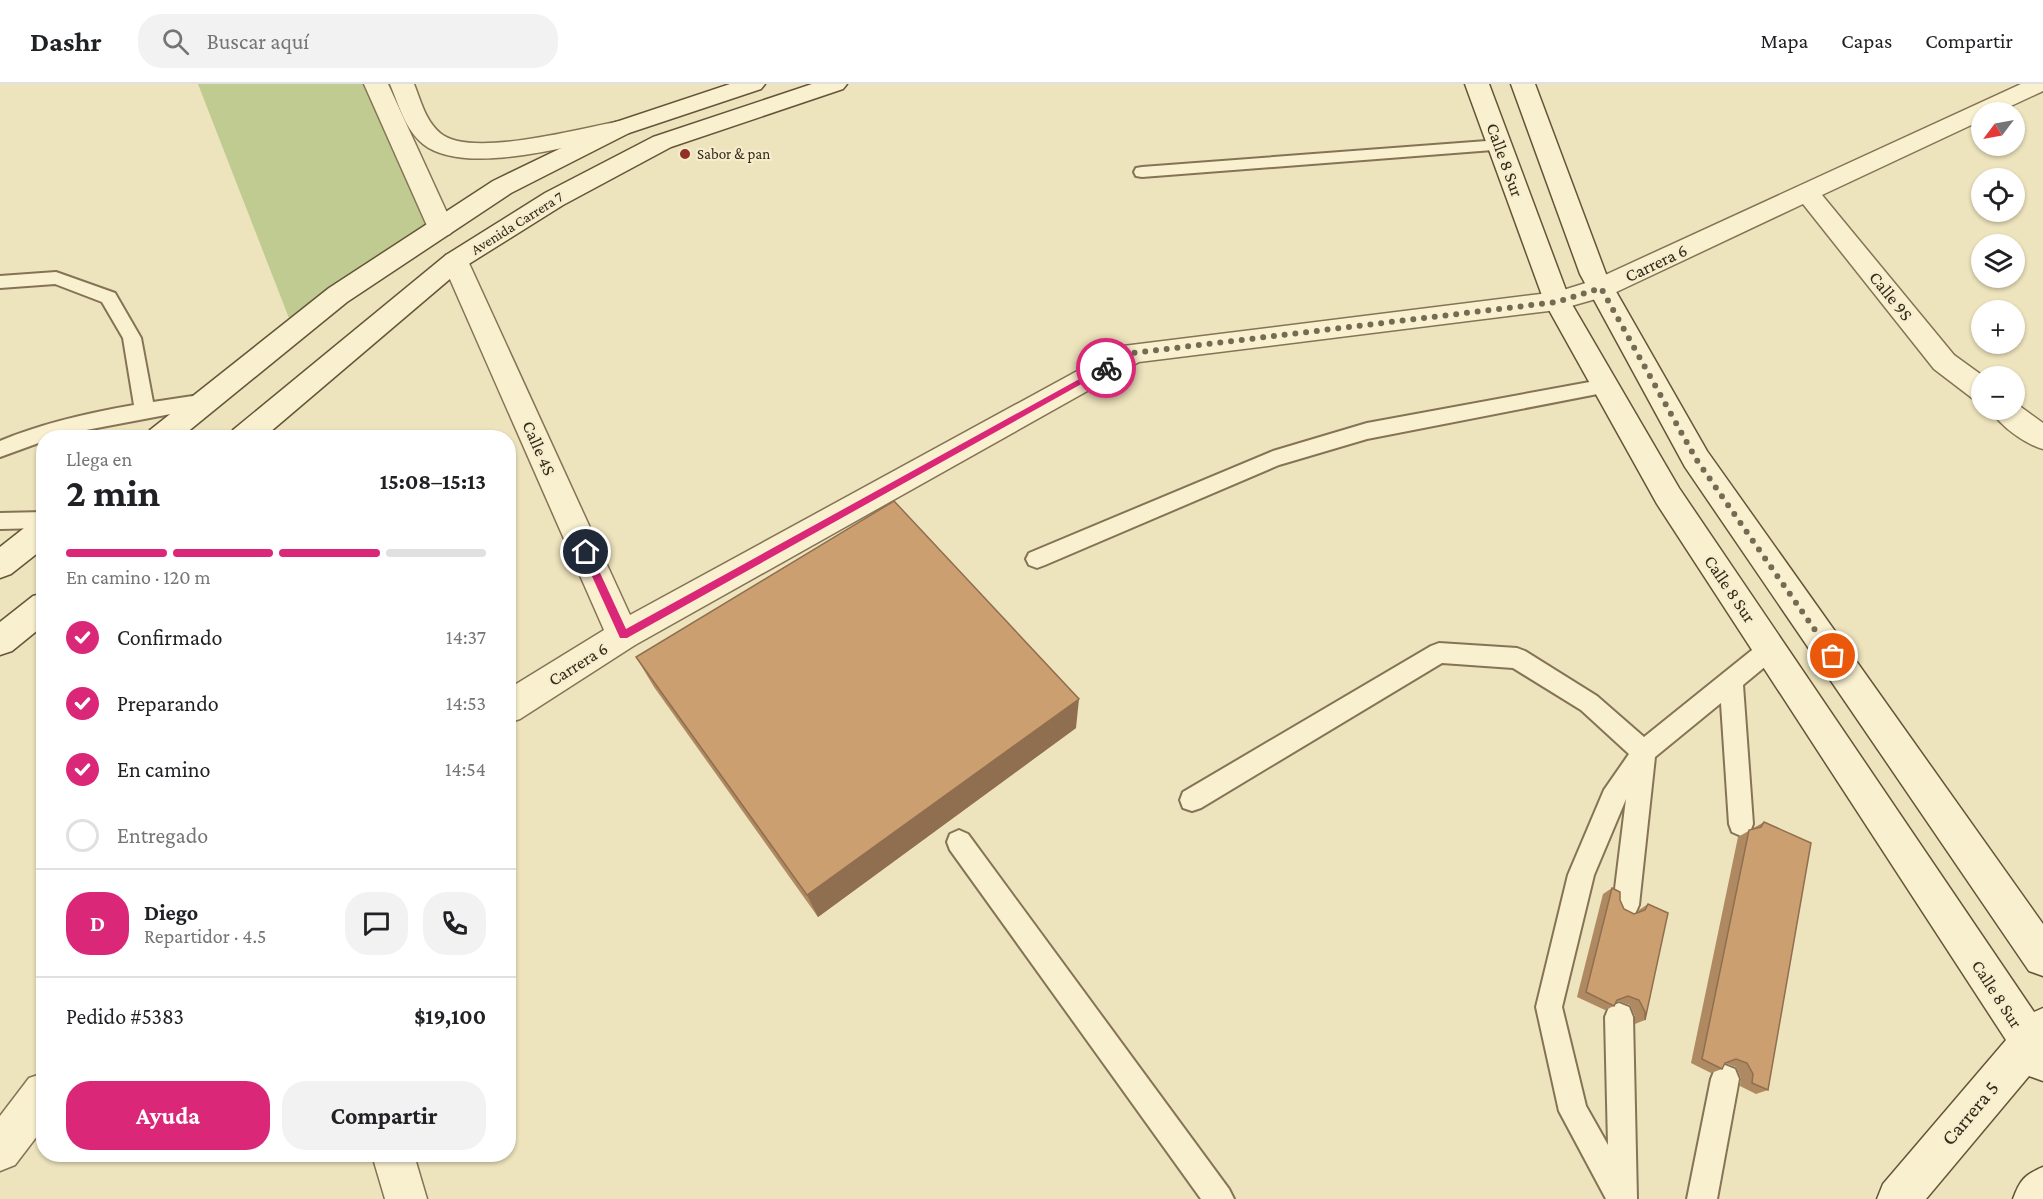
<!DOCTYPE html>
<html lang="es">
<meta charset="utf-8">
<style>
:root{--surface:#fff;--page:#f2f2f2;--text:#202124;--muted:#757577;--line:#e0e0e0;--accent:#db2777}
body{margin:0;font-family:"Crimson Pro",serif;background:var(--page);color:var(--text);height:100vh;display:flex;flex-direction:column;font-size:22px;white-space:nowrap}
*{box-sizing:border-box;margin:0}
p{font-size:20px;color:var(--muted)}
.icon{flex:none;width:33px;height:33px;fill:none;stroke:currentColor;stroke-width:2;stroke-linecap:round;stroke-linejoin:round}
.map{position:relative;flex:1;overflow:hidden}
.details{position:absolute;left:36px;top:346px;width:480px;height:732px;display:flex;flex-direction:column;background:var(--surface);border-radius:24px;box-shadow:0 2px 4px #0004}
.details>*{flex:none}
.needle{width:39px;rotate:238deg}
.tools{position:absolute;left:1971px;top:18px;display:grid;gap:12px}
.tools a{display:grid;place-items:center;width:54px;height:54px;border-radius:50%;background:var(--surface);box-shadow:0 2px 4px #0004;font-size:30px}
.pin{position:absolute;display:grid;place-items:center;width:51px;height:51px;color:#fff;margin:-26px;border:3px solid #fff;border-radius:50%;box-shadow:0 2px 6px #0007}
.courier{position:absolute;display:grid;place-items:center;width:60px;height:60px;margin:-30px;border:4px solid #db2777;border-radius:50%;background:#fff;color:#222;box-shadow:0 2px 8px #0007}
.overview em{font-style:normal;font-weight:700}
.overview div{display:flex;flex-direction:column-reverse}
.overview{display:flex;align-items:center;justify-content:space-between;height:102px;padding:0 30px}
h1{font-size:39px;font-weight:700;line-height:45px}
.bar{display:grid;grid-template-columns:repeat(4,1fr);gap:9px 6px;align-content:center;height:72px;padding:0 30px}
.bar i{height:8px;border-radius:4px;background:var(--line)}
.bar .current{background:var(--accent)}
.bar p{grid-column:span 4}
.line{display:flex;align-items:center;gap:15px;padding:0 30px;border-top:2px solid var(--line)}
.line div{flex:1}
.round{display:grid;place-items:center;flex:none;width:63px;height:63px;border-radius:24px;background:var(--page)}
ol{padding:0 30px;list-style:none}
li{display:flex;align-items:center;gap:18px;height:66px}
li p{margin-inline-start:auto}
li .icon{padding:6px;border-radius:50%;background:var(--accent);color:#fff;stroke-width:4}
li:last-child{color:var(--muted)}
li i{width:33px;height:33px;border:3px solid var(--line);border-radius:50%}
.cta{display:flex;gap:12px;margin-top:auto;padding:12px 30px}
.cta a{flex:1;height:69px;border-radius:24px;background:var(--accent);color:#fff;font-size:24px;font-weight:700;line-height:69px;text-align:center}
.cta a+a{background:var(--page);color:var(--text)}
header{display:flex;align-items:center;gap:36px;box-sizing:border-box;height:84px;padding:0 30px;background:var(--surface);border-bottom:2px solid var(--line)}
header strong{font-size:28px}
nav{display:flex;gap:33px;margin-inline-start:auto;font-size:21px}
.search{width:420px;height:54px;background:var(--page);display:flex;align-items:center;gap:15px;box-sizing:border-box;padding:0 21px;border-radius:24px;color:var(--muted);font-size:22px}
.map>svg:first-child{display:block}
.green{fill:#bfcb90}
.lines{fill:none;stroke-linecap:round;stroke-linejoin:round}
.lane-casing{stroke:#857356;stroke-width:4}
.street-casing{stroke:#857356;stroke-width:3}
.secondary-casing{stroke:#665439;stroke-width:3}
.lane{fill:#f9f0cf;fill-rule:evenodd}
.street{fill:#f9f0cf;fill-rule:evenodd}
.secondary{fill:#f9f0cf;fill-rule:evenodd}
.wall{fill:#af8961}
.shaded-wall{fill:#8f6f4f}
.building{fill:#cc9f71;stroke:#8f6f4f;stroke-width:1.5}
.route{fill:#db2777}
.done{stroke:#756a53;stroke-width:6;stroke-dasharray:0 10.8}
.poi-dot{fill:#932f26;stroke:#f5edcb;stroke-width:2}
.labels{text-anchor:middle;stroke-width:4.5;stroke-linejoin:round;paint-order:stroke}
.far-poi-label{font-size:15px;fill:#34291b;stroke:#f5edcb;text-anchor:start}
.far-street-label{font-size:15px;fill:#34291b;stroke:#f5edcb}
.street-label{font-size:18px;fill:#34291b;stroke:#f5edcb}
.near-street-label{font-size:21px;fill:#34291b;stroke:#f5edcb}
</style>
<header>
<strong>Dashr</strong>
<div class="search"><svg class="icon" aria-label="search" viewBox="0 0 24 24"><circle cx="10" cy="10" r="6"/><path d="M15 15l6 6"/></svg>Buscar aquí</div>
<nav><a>Mapa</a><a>Capas</a><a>Compartir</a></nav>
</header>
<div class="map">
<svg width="2043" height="1115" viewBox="0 0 2043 1115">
<rect width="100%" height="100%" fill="#ede3bc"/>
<path class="green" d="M198,0h178l65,144 -147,103z"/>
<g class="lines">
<g class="lane-casing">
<g id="lane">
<path d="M1500,56l6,1 2,4 -2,4 -364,28 -6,-1 -2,-4 2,-4 6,-1z"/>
<path d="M56,188l59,21 26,45 12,64 53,-8 7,2 3,5 -3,5 -169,32v3l-44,16v-16c43,-18 88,-28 134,-36l-11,-67 -21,-36 -47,-18 -55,4v-12z"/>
<path d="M1606,295l7,2 3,5 -3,5 -246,48 -88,26 -234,100 -8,3 -8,-3 -3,-6 3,-6 244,-102 94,-28z"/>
<path d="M44,428v16l-44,1v-16z"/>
<path d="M1770,555l8,3 3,7 -3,7 -35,29 10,139 -3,8 -9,4 -9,-4 -3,-8 -8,-121 -66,54 -16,148 -4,9 -9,4 -9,-4 -4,-9 13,-106 -32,76 -32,132 24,99 22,39 -3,-128 4,-10 10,-4 10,4 4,10 4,182h-31l-47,-88 -23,-104 32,-132 36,-85 25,-36 -48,-44 -68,-42 -71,-5 -241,145 -9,3 -9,-3 -3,-8 3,-8 248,-146 8,-3 78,5 8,3 72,45 47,41 118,-95z"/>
<path d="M959,746l9,4 261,355 5,10h-33l-251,-349 -3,-8 3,-8z"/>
<path d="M1725,981l10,4 4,10 -22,120h-30l24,-120 4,-10z"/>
</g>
</g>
<g class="street-casing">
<g id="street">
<path d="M364,0h24l66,144 -4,6 -9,3 -9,-3 -4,-6z"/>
<path d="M390,0h24c7,17 11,36 26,49 30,26 141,-5 181,-12l8,2 4,5 -4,5 -8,2c-48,10 -157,42 -198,9 -18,-15 -24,-39 -33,-60z"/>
<path d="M2021,0h22v7l-45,21h-16v8l-160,75 132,160 29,21 -1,25 -10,-3 -38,-29 -131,-165 -193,91 -53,15 -418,52 -504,283 -115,74 -12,4v-34l96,-59 -162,-369 4,-6 9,-3 9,3 4,6 162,354 493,-269 434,-54 35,-11z"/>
<path d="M2014,318l29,21v26c-18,-5 -43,-23 -52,-39h23z"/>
<path d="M44,989v54l-29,38 -15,6v-55l29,-38z"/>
<path d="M372,1071h42l13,44h-42z"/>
</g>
</g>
<g class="secondary-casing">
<g id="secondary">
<path d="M730,0h35l-4,5 -132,44 -118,60 -164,109 -167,136h-35l5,-8 179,-142 164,-107 120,-58z"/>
<path d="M812,0h35l-4,5 -172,58 -108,58 -99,62 -201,171h-35l5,-8 213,-175 99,-62 108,-56z"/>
<path d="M1465,0h24l81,217 109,187 355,524 9,-4v73l-14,-5 -103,123h-49l6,-15 123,-144 -349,-536 -113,-203z"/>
<path d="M1511,0h24l71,190 101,177 336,473v52l-14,-5 -344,-504 -105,-193z"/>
<path d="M44,434v30l-33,26 -11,4v-31l33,-26z"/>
<path d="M44,509v32l-32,26 -12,4v-33l33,-26z"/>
<path d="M2043,1083v32h-30c7,-19 11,-24 30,-32z"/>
</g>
</g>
<use href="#lane" class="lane"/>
<use href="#street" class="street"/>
<use href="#secondary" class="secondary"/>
</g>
<g class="wall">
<path d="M636,573l440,71 -258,189 -164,-230z"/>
<path d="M1764,738l4,268 -12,4 -16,-8 1,-8 -5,-11 -11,-4 -3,6 -11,4 -20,-10 47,-226z"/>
<path d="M1612,804l8,12 4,9 10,5 4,-1 1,-3 9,-6 -3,116 -10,4v-8l-5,-11 -12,-4 -1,1 -3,4 -9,4 -28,-13 26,-103z"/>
</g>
<path class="shaded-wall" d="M1079,615l-3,29 -258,189 -11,-22z"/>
<g class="building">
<path d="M894,417l185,198 -272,196 -171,-238z"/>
<path d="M1764,738l47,21 -43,247 -16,-7 1,-9 -6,-11 -11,-4 -11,4 -3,6 -20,-10 47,-229 12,-3z"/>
<path d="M1612,804l8,4v8l4,9 10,5 11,-4 3,-6 20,9 -23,107v-8l-6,-12 -11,-4 -11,4 -3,6 -28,-14z"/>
</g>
<path class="route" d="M1103,282l7,2 -483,270h-7l-39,-86 2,-3h6l37,80z"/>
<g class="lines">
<path class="done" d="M1106,284l27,-15 424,-51 44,-14 95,171 137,197"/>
</g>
<circle class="poi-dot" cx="685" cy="70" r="6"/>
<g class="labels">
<g class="far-poi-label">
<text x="697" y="75">Sabor &amp; pan</text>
</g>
<g class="far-street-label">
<text transform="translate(517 139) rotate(-32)" y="5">Avenida Carrera 7</text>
</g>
<g class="street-label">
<text transform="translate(1505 76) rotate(70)" y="6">Calle 8 Sur</text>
<text transform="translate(1656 179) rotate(-25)" y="6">Carrera 6</text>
<text transform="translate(1891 212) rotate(51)" y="6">Calle 9S</text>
<text transform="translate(539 364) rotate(66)" y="6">Calle 4S</text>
<text transform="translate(1730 505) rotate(56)" y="6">Calle 8 Sur</text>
<text transform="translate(578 580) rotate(-32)" y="6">Carrera 6</text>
<text transform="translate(1997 910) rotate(57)" y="6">Calle 8 Sur</text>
</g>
<g class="near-street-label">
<text transform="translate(1970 1029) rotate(-50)" y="7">Carrera 5</text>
</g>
</g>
</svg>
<div class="tools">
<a><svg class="needle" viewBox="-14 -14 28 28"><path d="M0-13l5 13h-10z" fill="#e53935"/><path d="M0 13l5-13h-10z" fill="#757577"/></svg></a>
<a><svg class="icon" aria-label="locate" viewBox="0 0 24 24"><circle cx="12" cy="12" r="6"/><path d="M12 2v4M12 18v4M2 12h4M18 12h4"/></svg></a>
<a><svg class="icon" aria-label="layers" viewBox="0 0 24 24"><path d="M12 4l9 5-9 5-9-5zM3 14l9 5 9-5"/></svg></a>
<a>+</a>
<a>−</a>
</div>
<div class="pin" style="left:1833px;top:572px;background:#ea580c"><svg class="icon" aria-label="bag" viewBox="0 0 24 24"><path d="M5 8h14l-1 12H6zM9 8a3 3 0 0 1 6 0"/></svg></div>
<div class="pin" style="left:586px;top:468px;background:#1f2937"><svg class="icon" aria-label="home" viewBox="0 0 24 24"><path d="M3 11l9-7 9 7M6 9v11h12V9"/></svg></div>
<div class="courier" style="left:1106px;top:284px"><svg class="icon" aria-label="bike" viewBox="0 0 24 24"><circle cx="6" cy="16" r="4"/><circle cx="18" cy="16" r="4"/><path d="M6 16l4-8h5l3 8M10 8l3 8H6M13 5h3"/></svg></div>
<section class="details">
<div class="overview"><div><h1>2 min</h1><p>Llega en</p></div><em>15:08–15:13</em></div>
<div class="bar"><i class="current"></i><i class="current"></i><i class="current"></i><i></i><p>En camino · 120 m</p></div>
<ol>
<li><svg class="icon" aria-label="check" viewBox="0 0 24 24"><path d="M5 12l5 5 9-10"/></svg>Confirmado<p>14:37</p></li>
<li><svg class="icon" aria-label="check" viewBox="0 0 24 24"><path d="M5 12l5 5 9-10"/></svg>Preparando<p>14:53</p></li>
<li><svg class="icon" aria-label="check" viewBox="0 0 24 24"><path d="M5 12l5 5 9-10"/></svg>En camino<p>14:54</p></li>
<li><i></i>Entregado</li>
</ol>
<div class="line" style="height:108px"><b class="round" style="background:var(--accent);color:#fff">D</b><div><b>Diego</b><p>Repartidor · 4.5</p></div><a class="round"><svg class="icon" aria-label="chat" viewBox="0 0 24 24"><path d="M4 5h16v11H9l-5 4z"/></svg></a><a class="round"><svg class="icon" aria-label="phone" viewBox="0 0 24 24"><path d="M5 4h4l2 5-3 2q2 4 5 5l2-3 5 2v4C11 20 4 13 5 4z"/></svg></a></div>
<div class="line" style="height:78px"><div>Pedido #5383</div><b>$19,100</b></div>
<div class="cta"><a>Ayuda</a><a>Compartir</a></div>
</section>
</div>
